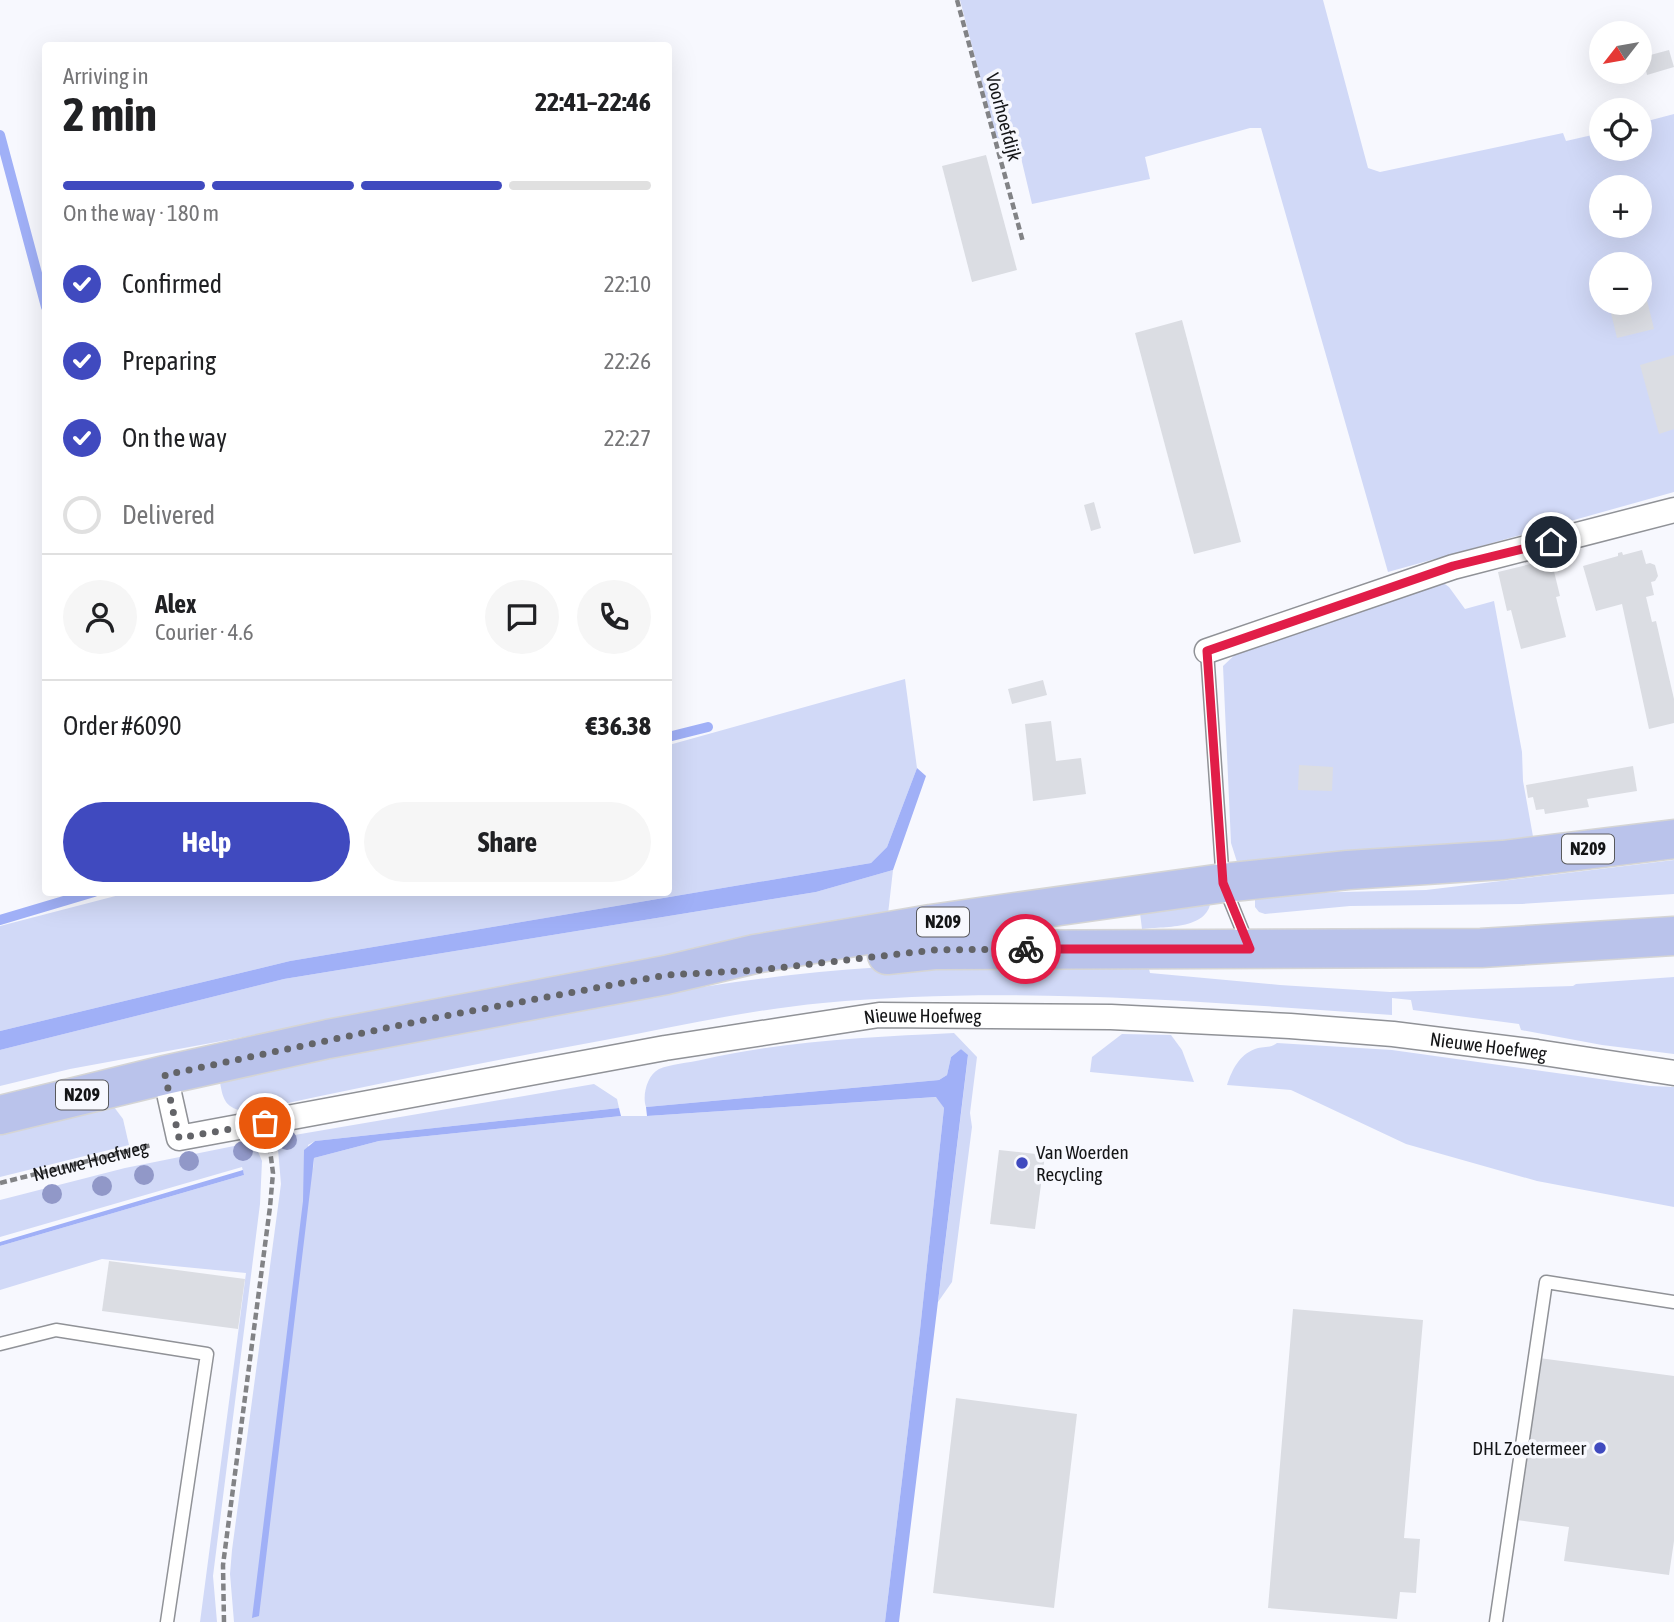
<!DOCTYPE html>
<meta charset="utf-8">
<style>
:root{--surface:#fff;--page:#f6f6f6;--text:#202124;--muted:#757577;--line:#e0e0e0;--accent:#404abf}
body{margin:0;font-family:"Asap Condensed",sans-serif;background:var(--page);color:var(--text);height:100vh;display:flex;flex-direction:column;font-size:26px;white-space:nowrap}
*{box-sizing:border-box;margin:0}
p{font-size:23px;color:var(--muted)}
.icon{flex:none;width:38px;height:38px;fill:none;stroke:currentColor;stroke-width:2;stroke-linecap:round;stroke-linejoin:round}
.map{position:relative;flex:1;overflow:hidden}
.side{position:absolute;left:42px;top:42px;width:630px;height:854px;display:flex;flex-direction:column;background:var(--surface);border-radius:7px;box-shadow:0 7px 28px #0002}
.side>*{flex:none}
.needle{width:46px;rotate:239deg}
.buttons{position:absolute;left:1589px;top:21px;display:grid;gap:14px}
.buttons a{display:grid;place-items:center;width:63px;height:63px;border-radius:50%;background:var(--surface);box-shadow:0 7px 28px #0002;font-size:35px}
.pin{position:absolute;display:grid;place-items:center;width:60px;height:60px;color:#fff;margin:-30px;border:4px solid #fff;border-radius:50%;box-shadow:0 2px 7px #0007}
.courier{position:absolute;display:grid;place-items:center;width:70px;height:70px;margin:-35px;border:5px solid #e11d48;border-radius:50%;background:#fff;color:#222;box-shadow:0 2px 9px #0007}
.headline em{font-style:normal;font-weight:700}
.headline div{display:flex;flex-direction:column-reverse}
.headline{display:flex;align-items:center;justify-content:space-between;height:119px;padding:0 21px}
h1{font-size:46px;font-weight:700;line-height:52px}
.bar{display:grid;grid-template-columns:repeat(4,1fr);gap:10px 7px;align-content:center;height:84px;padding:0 21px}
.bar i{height:9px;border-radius:5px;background:var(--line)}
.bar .on{background:var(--accent)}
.bar p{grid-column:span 4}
.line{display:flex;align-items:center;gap:18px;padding:0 21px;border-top:2px solid var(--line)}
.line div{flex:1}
.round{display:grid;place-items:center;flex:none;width:74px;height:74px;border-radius:37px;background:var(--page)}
ol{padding:0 21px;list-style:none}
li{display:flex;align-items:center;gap:21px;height:77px}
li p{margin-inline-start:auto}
li .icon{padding:7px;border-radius:50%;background:var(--accent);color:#fff;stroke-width:4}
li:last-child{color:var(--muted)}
li i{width:38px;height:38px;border:4px solid var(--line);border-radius:50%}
.primary-button{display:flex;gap:14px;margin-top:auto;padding:14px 21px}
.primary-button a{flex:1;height:80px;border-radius:42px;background:var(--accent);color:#fff;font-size:28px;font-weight:700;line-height:80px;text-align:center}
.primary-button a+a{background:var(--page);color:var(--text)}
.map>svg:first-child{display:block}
.green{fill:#d1d9f7;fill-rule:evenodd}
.water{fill:#a0b0f7}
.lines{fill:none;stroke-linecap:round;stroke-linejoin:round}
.stream{stroke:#a0b0f7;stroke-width:10}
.building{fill:#dbdde3}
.lane-casing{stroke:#909297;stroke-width:15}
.street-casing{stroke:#909297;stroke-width:27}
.primary-casing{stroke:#d5d5d5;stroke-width:41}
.path{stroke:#828386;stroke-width:4.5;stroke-dasharray:7 3.5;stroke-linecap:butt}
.lane{stroke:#fff;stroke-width:12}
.street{stroke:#fff;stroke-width:24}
.primary{stroke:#bac3eb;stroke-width:38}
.tree{fill:#9198c8}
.done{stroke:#636468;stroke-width:7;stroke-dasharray:0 12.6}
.route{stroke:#e11d48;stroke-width:9}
.poi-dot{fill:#404abf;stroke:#f7f8fe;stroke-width:2.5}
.labels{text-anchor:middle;stroke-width:7;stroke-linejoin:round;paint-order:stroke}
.shield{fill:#f7f8fe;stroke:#58595c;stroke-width:2}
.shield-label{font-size:18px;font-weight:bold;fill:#141517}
.street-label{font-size:19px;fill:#141517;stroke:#f7f8fe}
.poi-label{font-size:19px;fill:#141517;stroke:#f7f8fe;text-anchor:start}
</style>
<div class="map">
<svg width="1674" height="1622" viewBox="0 0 1674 1622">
<rect width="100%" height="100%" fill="#f7f8fe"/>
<g class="green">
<path d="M960,0h363l45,168 12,4 183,-39 3,8 35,-8v16h39v-26l34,-9v378l-286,80 -127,-444h-11l-105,29 5,22 -118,25 -15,-63 -21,-3zM1601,187h39v39h-39zM1601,264h39v39h-39z"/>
<path d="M1442,582l7,5 16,22 29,-8 28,151 1,29 11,61 -296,23 -7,-22 -8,-177 18,-17z"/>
<path d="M905,679l12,89 -30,79 -16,16 -581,98 -290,70v-105l127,-33 541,-1 1,-147z"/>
<path d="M1674,860v34l-152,10 -172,2 -85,8 -6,-2 -4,-5v-13l171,-4z"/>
<path d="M893,870l-5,44 -38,11 -780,144 -70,17v-36l284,-71 532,-87z"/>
<path d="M1211,898c-1,32 -44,28 -69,31l-3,-24z"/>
<path d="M1034,960l115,9 1,4 130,12 110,7 183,-6 3,-2 98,-7v77l-72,-9 -81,-15 -2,-6 -106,-14 -2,-10 -19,-2v17c-189,-13 -379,-30 -569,-12 -74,7 -145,23 -218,37 -120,22 -239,46 -359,72 -20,-4 -23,-11 -26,-30 189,-40 379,-84 571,-107 81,-9 162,-12 243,-15z"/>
<path d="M954,1033l23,24 -7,56 2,14 -20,155 -14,20 30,-246 -7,-7 -10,8 -4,18 -8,5 -293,27c-4,-11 1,-32 13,-38 12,-5 29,-6 42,-9 82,-19 169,-23 253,-27z"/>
<path d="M1122,1034l49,1 11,15 12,32 -104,-10 2,-15z"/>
<path d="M1277,1043l115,7 258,36 24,1v120l-137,-26 -131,-37 -115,-54 -64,-5c5,-15 12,-30 28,-36 8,-3 14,0 22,-6z"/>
<path d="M594,1084l23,15 2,9 -304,33 -7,4 5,24 1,-11 65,-17 242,-25h26l290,-19 7,11 -24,222 -35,292h-651l-4,-48 2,-24 49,-366 -4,-46z"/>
<path d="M114,1107l9,12 6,26 -129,32v-42z"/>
<path d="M254,1142l8,19 -2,43 -47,372 4,46h-17l46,-349 -144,-14 -102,31v-44l244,-71 -2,-8 -242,70v-37l125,-32z"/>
</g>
<g class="water">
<path d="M917,768l9,8 -33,94 -77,22 -532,87 -284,71v-19l290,-70 581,-98 16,-16z"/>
<path d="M961,1049l7,6 -69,567h-14l35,-292 24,-222 -8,-11 -289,19 -1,-9 293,-27 8,-5 4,-18z"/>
<path d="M619,1108l2,8 -242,25 -65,17 -55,458 -7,2 51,-417 1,-51 11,-9z"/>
<path d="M243,1170l1,5 -244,71v-4z"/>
</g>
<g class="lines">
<g class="stream">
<path d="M0,135l46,172"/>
<path d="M668,737l40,-10"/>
<path d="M0,920l94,-28"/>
</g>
</g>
<g class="building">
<path d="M1669,50l5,17 -27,8 -4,-18z"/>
<path d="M986,155l31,115 -45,12 -30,-116z"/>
<path d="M1646,296l8,33 -37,9 -8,-33 3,-2h28v-5z"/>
<path d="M1182,320l59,222 -47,12 -59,-221z"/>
<path d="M1674,355v74l-15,5 -19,-69z"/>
<path d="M1094,502l7,26 -10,3 -7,-26z"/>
<path d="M1642,550l4,14 4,-1 5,2 3,11 -3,5 -4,1 3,13 -8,2 6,25 4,-1 18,78v24l-25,6 -27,-125 -26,7 -13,-45 35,-10v-3l4,-1 1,3z"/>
<path d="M1551,559l9,37 -4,1 10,40 -45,12 -10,-39 -4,1 -9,-39z"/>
<path d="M1043,680l4,15 -35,9 -4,-15z"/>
<path d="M1051,721l5,40 25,-3 5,36 -53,7 -8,-77z"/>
<path d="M1299,765l34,2 -1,24 -34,-1z"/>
<path d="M1633,766l4,25 -50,8 2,8 -44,7 -1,-5 -8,1 -3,-13 -5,1 -2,-13z"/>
<path d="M999,1150l46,5 -10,74 -45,-5z"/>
<path d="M109,1261l136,18 -7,50 -136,-18z"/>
<path d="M1293,1309l130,11 -19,218 16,1 -4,54 -16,-1 -3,27 -129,-11z"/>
<path d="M1539,1358l135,18v165l-5,34 -105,-14 5,-34 -52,-7z"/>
<path d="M956,1398l121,16 -23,194 -121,-15z"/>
</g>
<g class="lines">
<g class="lane-casing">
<g id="lane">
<path d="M1207,651l16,232 24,59"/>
<path d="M0,1344l56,-14 151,24 -40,268"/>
<path d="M1496,1622l50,-340 128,20"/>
</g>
</g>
<g class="street-casing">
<g id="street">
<path d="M1207,651l246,-84 221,-57"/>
<path id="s2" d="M165,1075l14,63 486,-90 214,-33 232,2 179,9 103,8 144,18 137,21"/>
</g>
</g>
<g class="primary-casing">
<g id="primary">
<path d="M887,955l47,-5 547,-2 193,-12"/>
<path d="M0,1115l165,-40 163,-36 338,-64 89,-21 176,-30 292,-41 125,-13 155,-10 171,-21"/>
</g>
</g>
<g class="path">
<path d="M957,0l66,242"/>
<path id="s1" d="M0,1183l152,-38"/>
<path d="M224,1622l-1,-57 47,-358 3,-34 -3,-23"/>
</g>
<use href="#lane" class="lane"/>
<use href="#street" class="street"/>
<use href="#primary" class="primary"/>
</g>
<g class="tree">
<circle cx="287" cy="1140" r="10"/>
<circle cx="243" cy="1151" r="10"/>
<circle cx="189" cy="1161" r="10"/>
<circle cx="144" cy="1175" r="10"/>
<circle cx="102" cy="1186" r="10"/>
<circle cx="52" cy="1194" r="10"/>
</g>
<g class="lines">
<path class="done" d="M265,1123l-86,15 -14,-63 269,-57 232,-43 93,-5 175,-20 92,-1"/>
<path class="route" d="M1026,949h224l-27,-66 -16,-232 246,-85 98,-24"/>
</g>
<g class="poi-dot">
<circle cx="1022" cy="1163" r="7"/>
<circle cx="1600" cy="1448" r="7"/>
</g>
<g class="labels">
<g class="shield">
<rect x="1562" y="834.5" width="52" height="29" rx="5"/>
<rect x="917" y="907.5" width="52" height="29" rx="5"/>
<rect x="56" y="1080.5" width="52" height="29" rx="5"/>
</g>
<g class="shield-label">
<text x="1588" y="855">N209</text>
<text x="943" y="928">N209</text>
<text x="82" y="1101">N209</text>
</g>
<g class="street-label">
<text transform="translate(1004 117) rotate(75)" y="7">Voorhoefdijk</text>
<text dy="7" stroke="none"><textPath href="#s2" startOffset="819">Nieuwe Hoefweg</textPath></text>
<text dy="7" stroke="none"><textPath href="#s2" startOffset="1386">Nieuwe Hoefweg</textPath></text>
<text dy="7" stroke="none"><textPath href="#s1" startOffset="93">Nieuwe Hoefweg</textPath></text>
</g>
<g class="poi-label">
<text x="1036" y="1159">Van Woerden<tspan x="1036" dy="22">Recycling</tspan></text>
<text x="1586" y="1455" text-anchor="end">DHL Zoetermeer</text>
</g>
</g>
</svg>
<div class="buttons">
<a><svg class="needle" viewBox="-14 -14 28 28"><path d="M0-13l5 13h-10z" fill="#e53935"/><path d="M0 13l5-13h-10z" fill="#757577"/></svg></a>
<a><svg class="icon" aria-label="locate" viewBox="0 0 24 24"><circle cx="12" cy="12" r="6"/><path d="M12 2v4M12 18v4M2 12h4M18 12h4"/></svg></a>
<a>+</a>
<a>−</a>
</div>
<div class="pin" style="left:265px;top:1123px;background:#ea580c"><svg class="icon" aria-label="bag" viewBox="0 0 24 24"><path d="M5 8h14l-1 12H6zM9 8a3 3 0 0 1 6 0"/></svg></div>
<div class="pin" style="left:1551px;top:542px;background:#1f2937"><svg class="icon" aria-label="home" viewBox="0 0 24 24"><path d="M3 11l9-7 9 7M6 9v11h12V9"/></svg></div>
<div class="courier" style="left:1026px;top:949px"><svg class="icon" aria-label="bike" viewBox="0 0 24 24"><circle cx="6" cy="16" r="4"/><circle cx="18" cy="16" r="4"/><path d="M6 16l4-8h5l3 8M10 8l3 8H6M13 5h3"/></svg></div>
<section class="side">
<div class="headline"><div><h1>2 min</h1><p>Arriving in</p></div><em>22:41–22:46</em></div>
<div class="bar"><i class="on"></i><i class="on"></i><i class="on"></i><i></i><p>On the way · 180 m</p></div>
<ol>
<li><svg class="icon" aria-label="check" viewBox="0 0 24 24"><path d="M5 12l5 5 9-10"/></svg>Confirmed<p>22:10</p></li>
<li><svg class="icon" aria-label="check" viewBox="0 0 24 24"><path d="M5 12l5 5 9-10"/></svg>Preparing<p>22:26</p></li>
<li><svg class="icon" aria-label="check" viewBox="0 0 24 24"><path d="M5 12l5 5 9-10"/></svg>On the way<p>22:27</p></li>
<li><i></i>Delivered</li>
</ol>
<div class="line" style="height:126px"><a class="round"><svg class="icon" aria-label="person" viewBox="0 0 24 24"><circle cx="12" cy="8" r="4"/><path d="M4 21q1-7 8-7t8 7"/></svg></a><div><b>Alex</b><p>Courier · 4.6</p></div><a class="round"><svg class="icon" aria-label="chat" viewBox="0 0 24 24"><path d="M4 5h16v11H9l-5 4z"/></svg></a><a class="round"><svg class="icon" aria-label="phone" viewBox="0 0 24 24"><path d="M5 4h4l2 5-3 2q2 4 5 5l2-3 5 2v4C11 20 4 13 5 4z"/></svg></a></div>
<div class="line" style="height:91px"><div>Order #6090</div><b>€36.38</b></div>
<div class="primary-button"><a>Help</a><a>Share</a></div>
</section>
</div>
